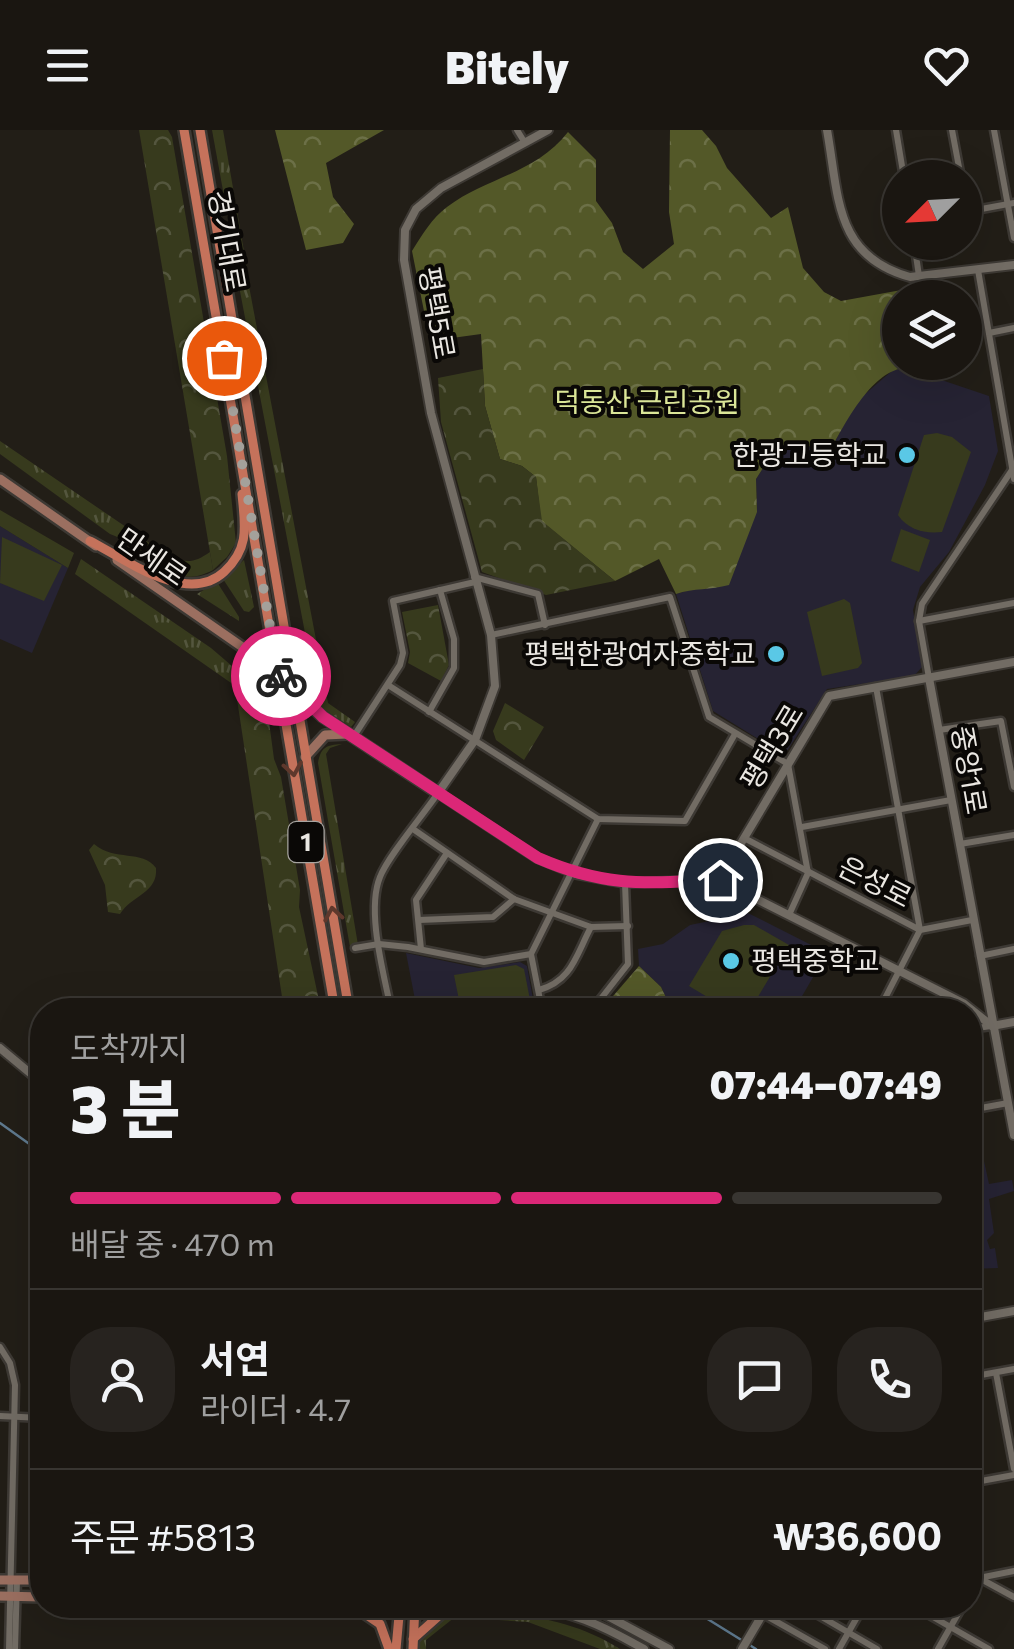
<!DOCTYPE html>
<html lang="ko">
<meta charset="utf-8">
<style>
:root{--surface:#1a1611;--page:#27231f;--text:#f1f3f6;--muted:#9f9f9f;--line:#383531;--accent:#db2777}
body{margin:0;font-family:Commissioner,"Noto Sans KR",sans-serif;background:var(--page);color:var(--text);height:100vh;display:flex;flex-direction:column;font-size:38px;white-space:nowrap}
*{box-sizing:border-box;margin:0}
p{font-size:32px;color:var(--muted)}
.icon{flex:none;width:55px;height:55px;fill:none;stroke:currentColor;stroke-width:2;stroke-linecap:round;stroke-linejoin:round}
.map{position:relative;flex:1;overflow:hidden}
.details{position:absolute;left:30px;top:868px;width:952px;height:620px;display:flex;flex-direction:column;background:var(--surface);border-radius:40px;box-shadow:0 10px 40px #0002,0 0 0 2px var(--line)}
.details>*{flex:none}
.needle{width:65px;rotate:246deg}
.tools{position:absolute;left:882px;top:30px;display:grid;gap:20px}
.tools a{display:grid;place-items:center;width:100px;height:100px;border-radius:50%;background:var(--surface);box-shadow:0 10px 40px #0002,0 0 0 2px var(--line);font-size:50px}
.pin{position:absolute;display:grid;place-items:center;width:85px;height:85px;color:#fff;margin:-42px;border:5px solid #fff;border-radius:50%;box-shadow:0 2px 10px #0007}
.courier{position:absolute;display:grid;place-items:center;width:100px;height:100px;margin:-50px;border:8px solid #db2777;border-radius:50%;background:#fff;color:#222;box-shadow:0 2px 12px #0007}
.head em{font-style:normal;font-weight:800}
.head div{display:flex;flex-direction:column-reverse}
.head{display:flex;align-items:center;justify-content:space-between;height:170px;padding:0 40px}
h1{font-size:65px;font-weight:800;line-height:75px}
.bar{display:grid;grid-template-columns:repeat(4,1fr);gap:15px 10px;align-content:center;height:120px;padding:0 40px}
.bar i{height:12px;border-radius:8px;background:var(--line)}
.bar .on{background:var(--accent)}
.bar p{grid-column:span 4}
.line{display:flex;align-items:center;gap:25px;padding:0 40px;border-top:2px solid var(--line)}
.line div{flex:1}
.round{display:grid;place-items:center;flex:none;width:105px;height:105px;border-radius:40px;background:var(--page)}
header{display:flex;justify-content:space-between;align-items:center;height:130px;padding:0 40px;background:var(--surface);font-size:45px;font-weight:800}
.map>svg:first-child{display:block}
.education{fill:#262333}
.grass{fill:url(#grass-tufts)}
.forest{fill:url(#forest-crowns)}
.park{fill:url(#park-crowns)}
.pitch{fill:#373a1d}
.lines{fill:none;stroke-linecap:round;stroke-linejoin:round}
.stream{stroke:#5f7a8f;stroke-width:2.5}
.minor-casing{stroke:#3d3934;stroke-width:11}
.tertiary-casing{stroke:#3d3934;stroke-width:12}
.secondary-casing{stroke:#3d3934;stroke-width:14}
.primary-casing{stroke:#3d3934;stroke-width:14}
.minor{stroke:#726c64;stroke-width:6}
.tertiary{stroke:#726c64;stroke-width:8}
.secondary{stroke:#9b6f60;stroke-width:9}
.primary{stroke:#c5725b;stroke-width:9}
.oneway{stroke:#5e382c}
.done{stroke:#a4a19b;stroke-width:10;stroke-dasharray:0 18}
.route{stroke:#db2777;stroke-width:12}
.poi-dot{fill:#5ac8e6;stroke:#0a0806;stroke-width:4}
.labels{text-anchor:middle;stroke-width:8;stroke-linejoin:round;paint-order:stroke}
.shield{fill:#0a0806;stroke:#a7a4a0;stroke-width:2.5}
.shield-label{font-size:25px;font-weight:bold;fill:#eae7e2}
.street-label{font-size:28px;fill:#eae7e2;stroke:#0a0806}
.park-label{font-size:28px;fill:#dbe698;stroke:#0a0806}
.poi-label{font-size:28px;fill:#eae7e2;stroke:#0a0806;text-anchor:end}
</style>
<header><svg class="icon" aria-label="menu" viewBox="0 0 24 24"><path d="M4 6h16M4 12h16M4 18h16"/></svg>Bitely<svg class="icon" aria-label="heart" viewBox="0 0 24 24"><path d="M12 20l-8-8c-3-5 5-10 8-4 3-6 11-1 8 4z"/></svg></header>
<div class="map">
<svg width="1014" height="1519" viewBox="0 0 1014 1519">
<defs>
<pattern id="grass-tufts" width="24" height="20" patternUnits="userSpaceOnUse" patternTransform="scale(2.5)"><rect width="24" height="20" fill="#373a1d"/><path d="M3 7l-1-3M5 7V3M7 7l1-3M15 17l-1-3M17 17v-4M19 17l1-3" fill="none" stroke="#54563e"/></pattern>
<pattern id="forest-crowns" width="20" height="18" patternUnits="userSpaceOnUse" patternTransform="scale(2.5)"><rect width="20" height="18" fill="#535828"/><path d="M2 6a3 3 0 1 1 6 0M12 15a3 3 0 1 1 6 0" fill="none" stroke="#6c7047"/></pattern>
<pattern id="park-crowns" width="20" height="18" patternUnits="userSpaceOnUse" patternTransform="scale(2.5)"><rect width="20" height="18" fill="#373a1d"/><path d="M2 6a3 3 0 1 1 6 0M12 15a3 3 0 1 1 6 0" fill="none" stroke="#54563e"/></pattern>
</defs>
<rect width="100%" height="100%" fill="#221e17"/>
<g class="education">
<path d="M906,238l83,28 9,55 -13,34 -36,67 -29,35 -7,23 9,57 -8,9 -87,13 -40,62 -6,2 -68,-42 -37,-117 17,-5 64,-77 -1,-33 16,-25 26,-8 34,1 25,-46 36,-31z"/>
<path d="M0,396l68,42 -36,85 -32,-14z"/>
<path d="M748,783l79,40 -26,45 20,12h-149l-11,-23 -22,-21 -1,-17 25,-5 27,-19z"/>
<path d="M406,823l73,15 41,-6 7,4 8,44h-118z"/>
<path d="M970,1007l9,1 10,46 23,-4 2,11 -25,8 5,34 -7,7 3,9 5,-1 3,20 -28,1z"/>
</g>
<g class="grass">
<path d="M212,0h11l24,139 -9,4z"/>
<path d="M248,151l80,422 27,19 -4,5 -29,-19 -4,-7 -79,-415z"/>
<path d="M0,311l170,116c18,6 24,6 40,-5l3,18c-45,24 -64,-22 -103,-36l-110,-80z"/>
<path d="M0,380l74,43 -6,15 -68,-42z"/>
<path d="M81,429l130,89 21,18 2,19 -159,-111z"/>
<path d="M244,430l10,47 -5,5 -5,-1 -21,-32z"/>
<path d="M217,452l22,35v4l-42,-27z"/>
<path d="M342,614l-12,4 -4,6 32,191 -8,2 -32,-184c3,-16 8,-18 24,-19z"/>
<path d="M450,1480c59,2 118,6 170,39h-20l-72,-27 -73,-5 -29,23v9h-8v-10z"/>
</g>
<g class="forest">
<path d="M275,0h109l-58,33 7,34 21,27 -11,19 -37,7z"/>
<path d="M670,0h32l14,16 11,22 44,50 17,-11 15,61 21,24 17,9 88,-16 2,12 -31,1v64l41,1 3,16c-12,-5 -26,-12 -38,-11 -33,1 -60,54 -74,79l-34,-1 -26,8 -16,25 1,33 -28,73c-19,5 -35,3 -53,9l-17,-35 -44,22 -74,-60 -5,-44 -14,-11 -22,-7 -15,-53 -4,-72 -51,7 -18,-90c10,-16 20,-33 35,-44 40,-30 88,-33 121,-75l28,28v41l16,22 11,29 20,17 31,-25 -5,-32z"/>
<path d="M639,836l22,21 11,23h-71z"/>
</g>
<g class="park">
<path d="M139,0h29l4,7 55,319 9,87 -9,14 -14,13z"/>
<path d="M483,239l2,37 15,53 22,7 14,11 6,44 73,60 -69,14 -64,-23 -41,-150 -3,-44z"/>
<path d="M438,475l11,60 -8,16 -33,-18 2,-11 -8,-40z"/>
<path d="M232,536l26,17 7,9 9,67 7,18 19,113 -1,17 22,103h-37z"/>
<path d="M505,573l39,24 -20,33 -28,-20 -3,-9z"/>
<path d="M94,714c21,18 48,5 62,24 2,25 -24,27 -36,46l-12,-2 -3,-27 -16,-35z"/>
</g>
<g class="pitch">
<path d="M937,303l15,4 19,15 -29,80c-17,2 -34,-2 -44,-17l26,-80z"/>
<path d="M901,399l29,11 -11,32 -28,-11z"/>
<path d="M2,407l60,28 -18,36 -44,-18z"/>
<path d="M844,469l6,4 12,60 -4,5 -36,8 -15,-64z"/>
<path d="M744,795h10l35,20 -39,65h-21l-40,-24 33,-55z"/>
<path d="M516,835l8,4 8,41h-71l-7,-35z"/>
</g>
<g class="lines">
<g class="stream">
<path d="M0,993l42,30"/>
<path d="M685,1475l71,44"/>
</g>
<g class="minor-casing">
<g id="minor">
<path d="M517,0l8,13"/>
<path d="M896,0l8,48"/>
<path d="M952,0l9,48"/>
<path d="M994,0l20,108"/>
<path d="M965,82l49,-9"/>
<path d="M914,112l5,34"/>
<path d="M978,140l36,209"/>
<path d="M989,203l25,-5"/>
<path d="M474,447l64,17 7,31"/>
<path d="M919,491l95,-18"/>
<path d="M491,505l179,-38 39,120 79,47 20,109 -19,42"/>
<path d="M929,548l-10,-57 3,-17 90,-134"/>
<path d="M388,555l210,134 87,2 50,-87"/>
<path d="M876,557l44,243 -41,80"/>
<path d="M429,582l25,-44v-29l-14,-49"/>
<path d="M939,600l62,-9 13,66"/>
<path d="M354,606l46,-71 3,-12 -10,-52 82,-19"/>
<path d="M802,697l149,-27"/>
<path d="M413,699l101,70 77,28 37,-1"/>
<path d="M744,708l176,92 52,-10"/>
<path d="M960,714l54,-9"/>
<path d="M419,790l74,-3 21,-18"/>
<path d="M355,818l24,-4 29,3 76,15 47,-8"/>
<path d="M421,819l-5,-49 31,-47"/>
<path d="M980,826l34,-7"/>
<path d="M539,860c33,-9 37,-35 52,-63"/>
<path d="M391,880c-7,-36 -25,-99 -11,-133 8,-21 44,-63 58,-84"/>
<path d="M542,880l-11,-56 67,-135"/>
<path d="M592,880l36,-46 -3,-81"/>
<path d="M970,899l21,-3"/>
<path d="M970,980l38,-7"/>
<path d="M0,1217l10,16 5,22 -6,264"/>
<path d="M996,1243l18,96"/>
<path d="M970,1247l44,-8"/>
<path d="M0,1286l42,2"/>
<path d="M970,1353l44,-8"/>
<path d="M970,1400l9,46"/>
<path d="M970,1443l44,24"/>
<path d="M970,1463l9,-15 35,-7"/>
<path d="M747,1475l78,44"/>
<path d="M801,1475l76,44"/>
<path d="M912,1475l77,44"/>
<path d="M15,1519l2,-69"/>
<path d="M839,1519l25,-44"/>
<path d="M938,1519l25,-44"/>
</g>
</g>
<g class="tertiary-casing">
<g id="tertiary">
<path d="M548,0l-107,58 -25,21 -11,21 -1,30 27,153 60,222 4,51 -20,54 -37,53 99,65 39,16 49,9 94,-3 244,123 29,23 22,-4"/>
<path d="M827,0c12,66 7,126 83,147l104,-12"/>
<path d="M929,548l85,457"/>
<path d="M719,750l110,-184 185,-34"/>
<path d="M0,918l42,35"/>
<path d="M970,1189l44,-8"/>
<path d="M521,1475c50,6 79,19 123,44"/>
<path d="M587,1475l82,44"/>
<path d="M742,1519l26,-44"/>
</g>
</g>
<g class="secondary-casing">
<g id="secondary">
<path d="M0,349l96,67"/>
<path d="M117,430l144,100 62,57 115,76"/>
<path d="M305,627l20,-22 22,-1"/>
<path d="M0,1450h42"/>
<path d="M0,1466l42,1"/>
</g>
</g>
<g class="primary-casing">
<g id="primary">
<path d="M184,0l151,880"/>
<path d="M200,0l149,880"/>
<path d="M90,411c35,18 97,65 134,31 26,-24 21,-46 18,-78"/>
<path d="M352,1475l28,19 9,25"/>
<path d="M413,1509l38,-34"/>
<path d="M396,1519l4,-44"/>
<path d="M413,1519l2,-44"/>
</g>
</g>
<use href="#minor" class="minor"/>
<use href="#tertiary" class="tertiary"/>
<use href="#secondary" class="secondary"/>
<use href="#primary" class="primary"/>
</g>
<defs><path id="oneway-chevron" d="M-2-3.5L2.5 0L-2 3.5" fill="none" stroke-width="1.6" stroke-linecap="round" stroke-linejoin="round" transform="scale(2.5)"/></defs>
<g class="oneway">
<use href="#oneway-chevron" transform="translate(293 639) rotate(80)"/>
<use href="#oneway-chevron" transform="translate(333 784) rotate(-100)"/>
</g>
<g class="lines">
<path class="done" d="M224,228l54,315 3,3"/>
<path class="route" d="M281,546l42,41 215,141c69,30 108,25 182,22"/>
</g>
<g class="poi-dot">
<circle cx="907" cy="325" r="10"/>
<circle cx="776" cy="524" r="10"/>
<circle cx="731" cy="831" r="10"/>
</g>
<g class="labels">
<rect class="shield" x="288.5" y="692" width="35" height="40" rx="8"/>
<g class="shield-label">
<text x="306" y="721">1</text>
</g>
<g class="street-label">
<text transform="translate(227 111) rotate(80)" y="10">경기대로</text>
<text transform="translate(437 183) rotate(80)" y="10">평택5로</text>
<text transform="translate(152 427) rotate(35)" y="10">만세로</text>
<text transform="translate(772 617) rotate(-59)" y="10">평택3로</text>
<text transform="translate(969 640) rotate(80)" y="10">중앙1로</text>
<text transform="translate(875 752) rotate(27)" y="10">은성로</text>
</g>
<g class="park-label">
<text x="647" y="282">덕동산 근린공원</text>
</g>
<g class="poi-label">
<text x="887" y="335">한광고등학교</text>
<text x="756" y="534">평택한광여자중학교</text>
<text x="751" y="841" text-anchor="start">평택중학교</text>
</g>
</g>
</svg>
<div class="tools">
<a><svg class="needle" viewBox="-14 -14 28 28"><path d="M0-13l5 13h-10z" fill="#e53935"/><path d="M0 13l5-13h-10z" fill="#9f9f9f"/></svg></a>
<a><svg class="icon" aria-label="layers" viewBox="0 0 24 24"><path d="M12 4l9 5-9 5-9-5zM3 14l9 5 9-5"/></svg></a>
</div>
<div class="pin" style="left:224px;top:228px;background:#ea580c"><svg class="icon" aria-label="bag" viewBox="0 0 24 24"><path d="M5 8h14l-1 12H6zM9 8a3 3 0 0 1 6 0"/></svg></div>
<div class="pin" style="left:720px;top:750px;background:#1f2937"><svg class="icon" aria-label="home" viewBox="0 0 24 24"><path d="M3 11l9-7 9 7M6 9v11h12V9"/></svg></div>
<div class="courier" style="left:281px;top:546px"><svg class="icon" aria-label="bike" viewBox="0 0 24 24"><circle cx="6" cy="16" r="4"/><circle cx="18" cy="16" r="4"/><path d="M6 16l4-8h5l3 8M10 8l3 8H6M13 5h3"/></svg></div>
<section class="details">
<div class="head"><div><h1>3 분</h1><p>도착까지</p></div><em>07:44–07:49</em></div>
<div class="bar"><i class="on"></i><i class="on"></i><i class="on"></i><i></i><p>배달 중 · 470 m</p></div>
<div class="line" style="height:180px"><a class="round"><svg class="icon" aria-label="person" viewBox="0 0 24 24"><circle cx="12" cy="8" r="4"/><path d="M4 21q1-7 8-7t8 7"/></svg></a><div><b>서연</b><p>라이더 · 4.7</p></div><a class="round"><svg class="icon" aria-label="chat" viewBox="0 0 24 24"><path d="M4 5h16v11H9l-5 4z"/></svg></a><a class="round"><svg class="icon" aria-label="phone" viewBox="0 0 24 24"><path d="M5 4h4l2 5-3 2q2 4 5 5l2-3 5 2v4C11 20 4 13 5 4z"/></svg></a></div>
<div class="line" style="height:130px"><div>주문 #5813</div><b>₩36,600</b></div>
</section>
</div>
